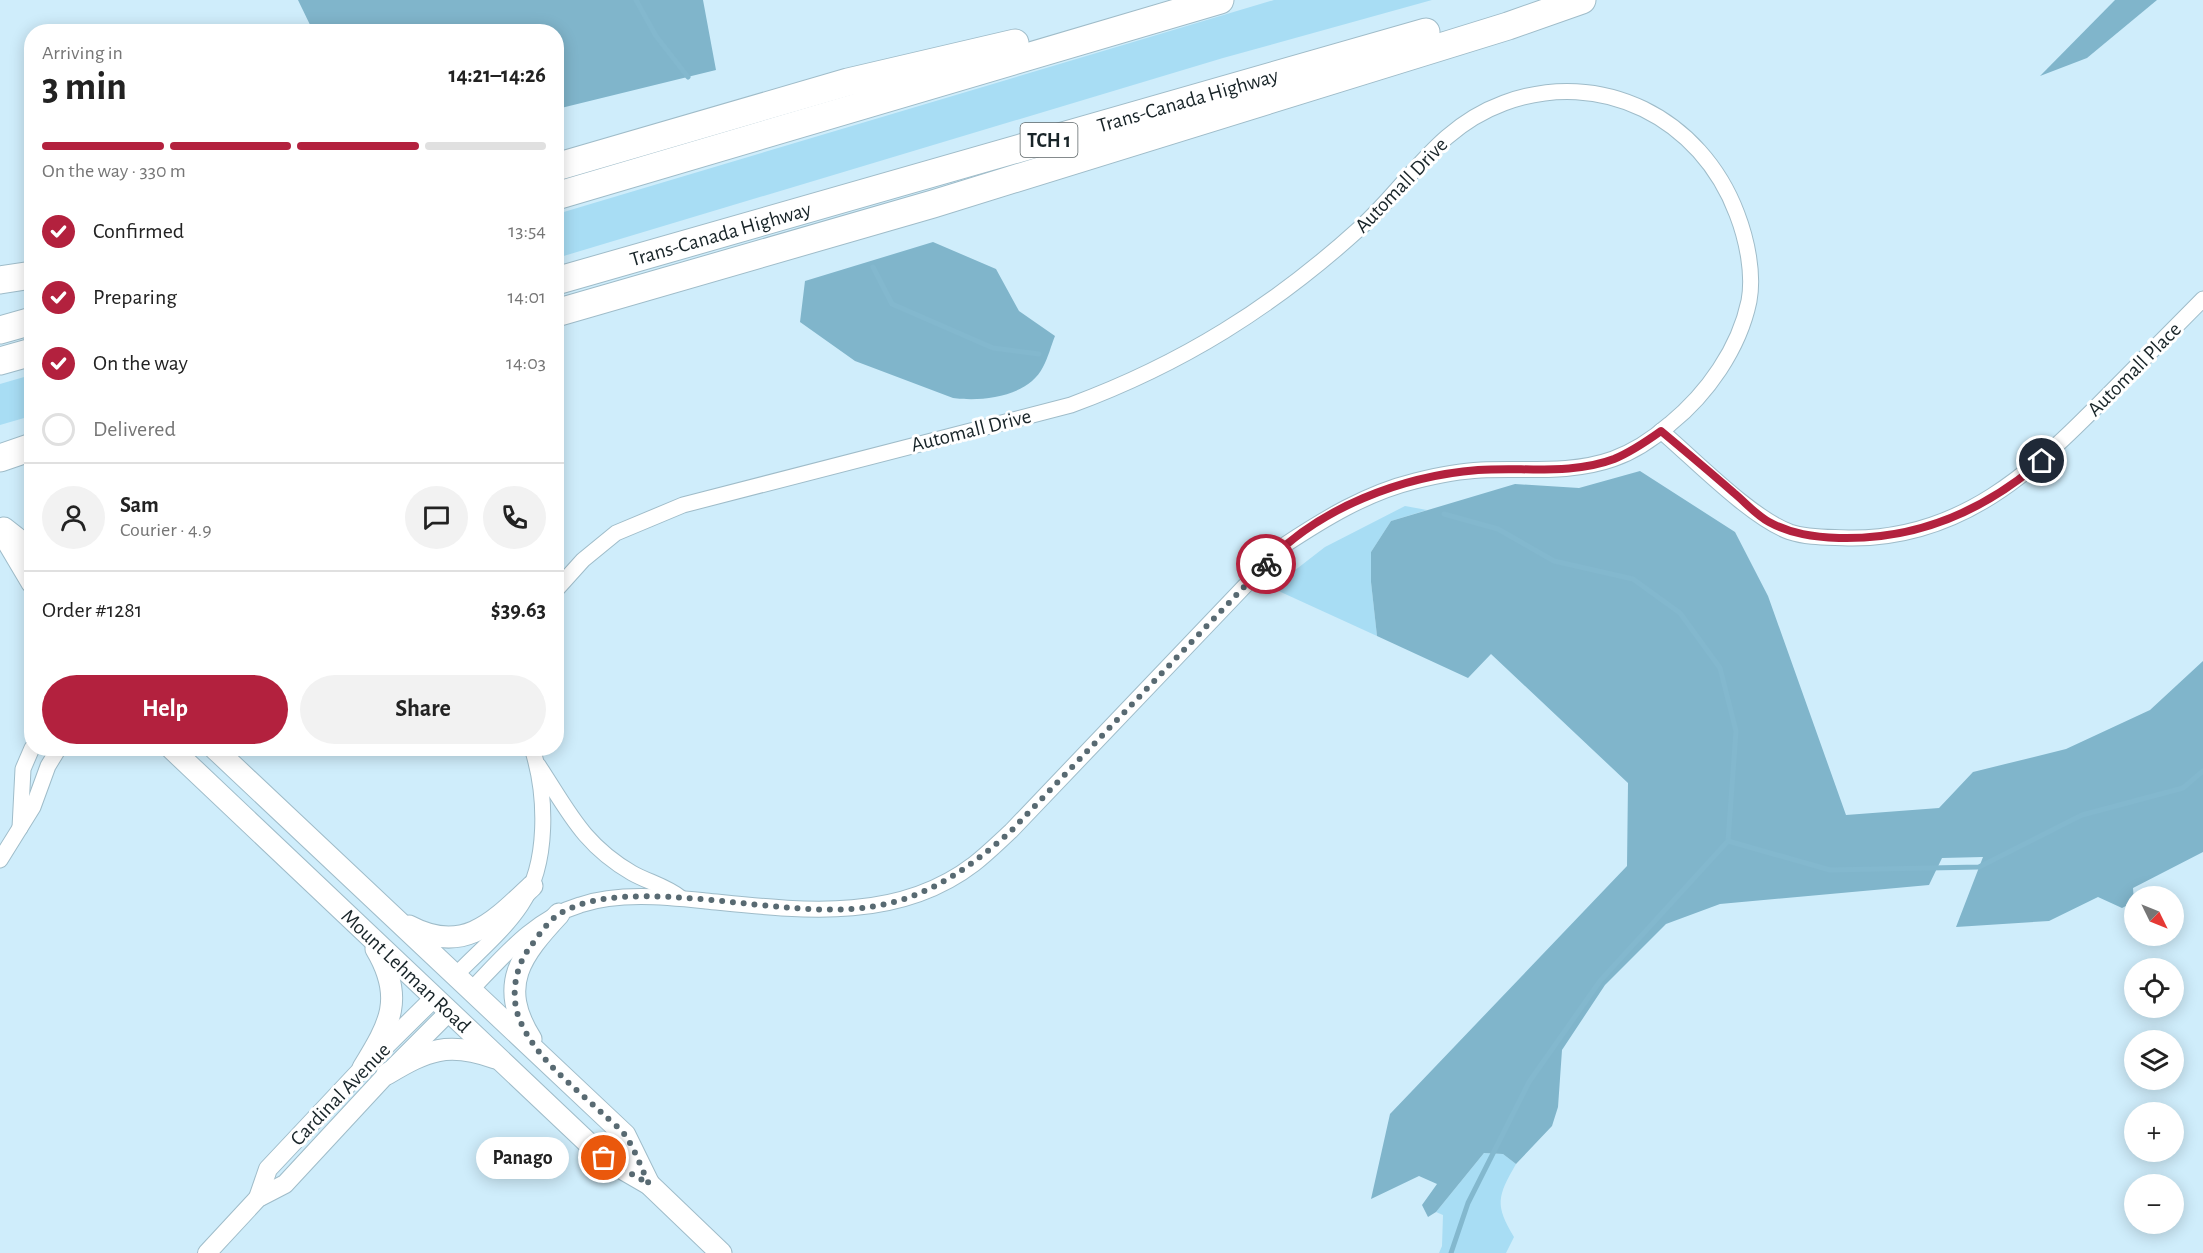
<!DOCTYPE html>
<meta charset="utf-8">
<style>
:root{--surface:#fff;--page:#f2f2f2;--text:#222;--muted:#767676;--line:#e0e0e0;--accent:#b3213e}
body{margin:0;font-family:"Alegreya Sans",sans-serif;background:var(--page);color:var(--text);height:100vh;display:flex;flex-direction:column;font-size:22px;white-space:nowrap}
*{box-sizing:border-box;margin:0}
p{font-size:20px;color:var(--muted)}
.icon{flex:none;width:33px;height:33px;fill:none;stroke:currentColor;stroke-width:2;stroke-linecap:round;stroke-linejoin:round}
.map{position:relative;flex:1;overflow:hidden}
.side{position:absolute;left:24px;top:24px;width:540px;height:732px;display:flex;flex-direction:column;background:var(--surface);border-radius:24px;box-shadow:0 3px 15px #0003}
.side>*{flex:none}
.needle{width:39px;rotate:133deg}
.buttons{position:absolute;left:2124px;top:886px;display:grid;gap:12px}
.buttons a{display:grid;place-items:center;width:60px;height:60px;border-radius:50%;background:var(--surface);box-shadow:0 3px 15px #0003;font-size:30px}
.pin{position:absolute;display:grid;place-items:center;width:51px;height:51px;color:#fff;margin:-26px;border:3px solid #fff;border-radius:50%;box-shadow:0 2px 6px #0007}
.courier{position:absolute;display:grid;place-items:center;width:60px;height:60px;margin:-30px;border:4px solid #b3213e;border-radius:50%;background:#fff;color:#222;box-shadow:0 2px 8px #0007}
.bubble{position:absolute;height:42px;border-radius:21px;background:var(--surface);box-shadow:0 3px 15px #0003;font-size:20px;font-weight:600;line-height:42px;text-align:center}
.head em{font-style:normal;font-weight:600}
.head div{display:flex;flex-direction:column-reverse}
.head{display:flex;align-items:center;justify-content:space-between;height:102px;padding:0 18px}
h1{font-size:39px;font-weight:600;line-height:45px}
.bar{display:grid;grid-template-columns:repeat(4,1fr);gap:9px 6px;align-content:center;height:72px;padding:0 18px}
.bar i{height:8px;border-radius:4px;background:var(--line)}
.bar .selected{background:var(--accent)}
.bar p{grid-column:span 4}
.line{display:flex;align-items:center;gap:15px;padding:0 18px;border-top:2px solid var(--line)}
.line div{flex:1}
.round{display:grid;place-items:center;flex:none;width:63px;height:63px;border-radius:32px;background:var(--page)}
ol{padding:0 18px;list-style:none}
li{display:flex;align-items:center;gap:18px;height:66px}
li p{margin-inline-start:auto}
li .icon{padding:6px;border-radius:50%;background:var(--accent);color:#fff;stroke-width:4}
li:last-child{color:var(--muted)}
li i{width:33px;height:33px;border:3px solid var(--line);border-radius:50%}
.action{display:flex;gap:12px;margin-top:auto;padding:12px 18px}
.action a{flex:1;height:69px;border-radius:36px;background:var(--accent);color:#fff;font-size:24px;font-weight:600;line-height:69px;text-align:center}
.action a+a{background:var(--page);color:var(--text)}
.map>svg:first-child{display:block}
.green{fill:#a8ddf4}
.forest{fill:#80b5cb}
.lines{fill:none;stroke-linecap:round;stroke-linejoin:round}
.stream{stroke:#83b8ce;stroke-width:5}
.minor-casing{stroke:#9fbcc9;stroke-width:17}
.tertiary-casing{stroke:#9fbcc9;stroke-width:20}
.secondary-casing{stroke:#9fbcc9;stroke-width:23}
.motorway-casing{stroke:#9fbcc9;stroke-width:29}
.minor{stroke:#fff;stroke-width:15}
.tertiary{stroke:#fff;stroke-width:18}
.secondary{stroke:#fff;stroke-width:21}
.motorway{stroke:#fff;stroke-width:27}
.done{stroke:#586a72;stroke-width:6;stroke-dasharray:0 10.8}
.route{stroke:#b3213e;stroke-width:8}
.labels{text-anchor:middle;stroke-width:6;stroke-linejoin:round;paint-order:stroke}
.shield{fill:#fff;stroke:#5d6668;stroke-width:1.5}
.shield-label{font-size:20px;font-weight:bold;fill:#182428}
.street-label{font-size:21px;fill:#182428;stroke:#fff}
</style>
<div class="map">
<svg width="2203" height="1253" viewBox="0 0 2203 1253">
<rect width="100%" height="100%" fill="#cfedfb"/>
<g class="green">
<path d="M1274,0h158l-209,58 -666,200v-44z"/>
<path d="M31,375v41l-31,9v-41z"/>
<path d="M1405,506l22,4 -36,11 -20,31v30l6,54 -105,-48 53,-41z"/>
<path d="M1484,1153l19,1 13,10c-19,33 -21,41 -2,73l-8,16h-67l3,-7 1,-31 -7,-3z"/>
</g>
<g class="forest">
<path d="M298,0h405l13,70 -159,39 -1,-77 -243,-1z"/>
<path d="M2115,0h42l-70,58 -47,18z"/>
<path d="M933,242l63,27 23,42 36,25c-4,10 -7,22 -12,31 -15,30 -61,35 -90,31l-98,-37 -55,-39 5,-41z"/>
<path d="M1640,471l95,61 33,64 78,219 93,-7 34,-36 93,-23 84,-39 53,-49v191l-70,36 1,14 -12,6 -24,-11 -49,24 -93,6 27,-70 -41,1 -13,27 -209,19 -54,20 -61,61 -43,65 -4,57 -6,19 -36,38 -13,-10 -19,-1 -48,59 -8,5 -6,-12 15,-21 -18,-8 -48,23 19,-85 237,-248 1,-83 -137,-129 -23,24 -91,-42 -6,-54v-30l20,-31 124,-37 64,4z"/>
</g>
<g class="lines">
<g class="stream">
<path d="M636,0l20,36 32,41"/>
<path d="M873,267l19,37 101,44 46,6"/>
<path d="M1444,514l54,15 56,32 79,18 47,34 40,55 16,63 -8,110 -128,140 -71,101 -61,121 -17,50"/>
<path d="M1728,841l102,29 149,-3 103,-52 101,-27 20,-17"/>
</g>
<g class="minor-casing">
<g id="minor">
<path d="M1661,431c33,28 90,87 129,101 18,6 39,5 58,6 113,2 185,-67 259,-142 32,-32 64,-65 96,-97"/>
<path d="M538,765c30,45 44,79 94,108 16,9 34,13 49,25"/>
<path d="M20,828l3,-59 9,-21"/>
<path d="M0,860l33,-53 15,-41 11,-18"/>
<path d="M455,976c22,-23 48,-44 66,-71 28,-41 26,-110 11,-157"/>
<path d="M470,991c33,-34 63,-72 110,-86 39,-13 86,-8 126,-4 91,9 190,23 268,-37 13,-10 25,-22 37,-33l272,-285c41,-27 83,-53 132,-65 20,-5 45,-10 66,-11 43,-2 90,4 132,-11 20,-7 41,-21 57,-35 37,-30 69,-75 79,-123 5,-27 -2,-61 -12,-87 -36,-96 -136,-147 -233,-111 -68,25 -94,80 -144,125 -87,79 -178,136 -289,177l-388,100 -67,28 -33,27 -27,30"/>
</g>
</g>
<g class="tertiary-casing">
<g id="tertiary">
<path d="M258,1198l10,-29 95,-101 71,-70"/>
<path d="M207,1253l51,-55 27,-14 102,-110 62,-62"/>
</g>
</g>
<g class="secondary-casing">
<g id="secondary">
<path d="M4,528l28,22"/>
<path d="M0,529l32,54"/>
<path id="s1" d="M171,748l433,410 45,26 72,69"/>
<path d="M214,748l411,387 24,49"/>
<path d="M409,926c54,29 84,-3 123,-40"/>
<path d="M531,1039c-34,-54 -10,-84 28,-125"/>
<path d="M363,1068c27,-44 42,-70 13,-119"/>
<path d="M387,1074c40,-24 61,-33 108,-16"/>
</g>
</g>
<g class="motorway-casing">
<g id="motorway">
<path d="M556,167l292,-85 167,-39"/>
<path d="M556,196l664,-196"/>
<path d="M0,280l32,-5"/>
<path id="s2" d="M556,281l870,-249"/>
<path d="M556,313l377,-109 575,-178 74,-26"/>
<path d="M0,330l32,-9"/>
<path d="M0,361l32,-9"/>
<path d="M0,458l32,-11"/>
</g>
</g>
<use href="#minor" class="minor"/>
<use href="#tertiary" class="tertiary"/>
<use href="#secondary" class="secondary"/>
<use href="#motorway" class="motorway"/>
</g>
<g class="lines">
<path class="done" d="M604,1158l45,26c-8,-16 -14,-35 -24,-49 -6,-8 -16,-15 -23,-22 -29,-27 -64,-53 -81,-90 -11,-23 -7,-53 7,-73 9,-12 20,-30 33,-37 71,-41 222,8 309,-6 56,-8 100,-39 141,-76l255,-267"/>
<path class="route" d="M1266,564c52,-56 136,-88 212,-94 45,-3 94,5 136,-11 17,-7 33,-18 47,-28 24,20 49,41 73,62 11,9 22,22 35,29 22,12 45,15 70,16 77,2 145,-27 203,-77"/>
</g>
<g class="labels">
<rect class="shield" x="1020.5" y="123" width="57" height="34" rx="4.5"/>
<g class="shield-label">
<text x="1049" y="147">TCH 1</text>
</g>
<g class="street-label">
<text dy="7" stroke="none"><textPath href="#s2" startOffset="657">Trans-Canada Highway</textPath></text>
<text transform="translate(1401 185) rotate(-46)" y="7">Automall Drive</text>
<text dy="7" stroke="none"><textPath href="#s2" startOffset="171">Trans-Canada Highway</textPath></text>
<text transform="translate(2134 369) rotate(-45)" y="7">Automall Place</text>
<text transform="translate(971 430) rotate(-14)" y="7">Automall Drive</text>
<text dy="7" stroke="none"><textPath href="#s1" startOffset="324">Mount Lehman Road</textPath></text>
<text transform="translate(340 1094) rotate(-46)" y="7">Cardinal Avenue</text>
</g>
</g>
</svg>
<div class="buttons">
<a><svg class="needle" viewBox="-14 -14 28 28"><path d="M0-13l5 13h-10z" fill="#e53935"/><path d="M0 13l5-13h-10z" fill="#767676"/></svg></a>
<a><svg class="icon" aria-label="locate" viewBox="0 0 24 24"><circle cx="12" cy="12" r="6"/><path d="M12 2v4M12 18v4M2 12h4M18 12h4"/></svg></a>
<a><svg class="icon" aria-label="layers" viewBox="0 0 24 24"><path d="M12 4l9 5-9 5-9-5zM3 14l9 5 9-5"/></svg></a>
<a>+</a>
<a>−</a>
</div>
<div class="pin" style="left:604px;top:1158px;background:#ea580c"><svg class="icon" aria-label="bag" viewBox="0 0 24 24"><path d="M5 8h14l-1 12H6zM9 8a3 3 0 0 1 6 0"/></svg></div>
<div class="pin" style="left:2042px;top:461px;background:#1f2937"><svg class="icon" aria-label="home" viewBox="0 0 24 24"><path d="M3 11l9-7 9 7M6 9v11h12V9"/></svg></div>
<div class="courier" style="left:1266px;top:564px"><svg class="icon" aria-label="bike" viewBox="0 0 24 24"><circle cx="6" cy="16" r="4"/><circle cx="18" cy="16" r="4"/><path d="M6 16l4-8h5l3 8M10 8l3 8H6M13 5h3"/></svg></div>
<div class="bubble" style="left:476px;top:1137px;width:93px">Panago</div>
<section class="side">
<div class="head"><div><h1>3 min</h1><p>Arriving in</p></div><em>14:21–14:26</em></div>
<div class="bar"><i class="selected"></i><i class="selected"></i><i class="selected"></i><i></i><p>On the way · 330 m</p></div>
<ol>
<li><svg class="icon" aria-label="check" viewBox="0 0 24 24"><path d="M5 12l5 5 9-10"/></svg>Confirmed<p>13:54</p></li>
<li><svg class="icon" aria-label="check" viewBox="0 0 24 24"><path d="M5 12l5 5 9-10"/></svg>Preparing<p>14:01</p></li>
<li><svg class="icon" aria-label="check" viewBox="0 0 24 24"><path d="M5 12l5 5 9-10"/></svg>On the way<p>14:03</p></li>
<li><i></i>Delivered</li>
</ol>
<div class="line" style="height:108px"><a class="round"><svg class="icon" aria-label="person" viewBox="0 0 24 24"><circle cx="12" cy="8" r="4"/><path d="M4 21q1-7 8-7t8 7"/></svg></a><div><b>Sam</b><p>Courier · 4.9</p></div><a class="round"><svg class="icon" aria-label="chat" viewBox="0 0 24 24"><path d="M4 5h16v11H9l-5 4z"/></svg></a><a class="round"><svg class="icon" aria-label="phone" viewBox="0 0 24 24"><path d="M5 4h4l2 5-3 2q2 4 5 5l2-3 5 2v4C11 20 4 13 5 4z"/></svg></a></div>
<div class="line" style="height:78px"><div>Order #1281</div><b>$39.63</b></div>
<div class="action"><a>Help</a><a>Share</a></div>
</section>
</div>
